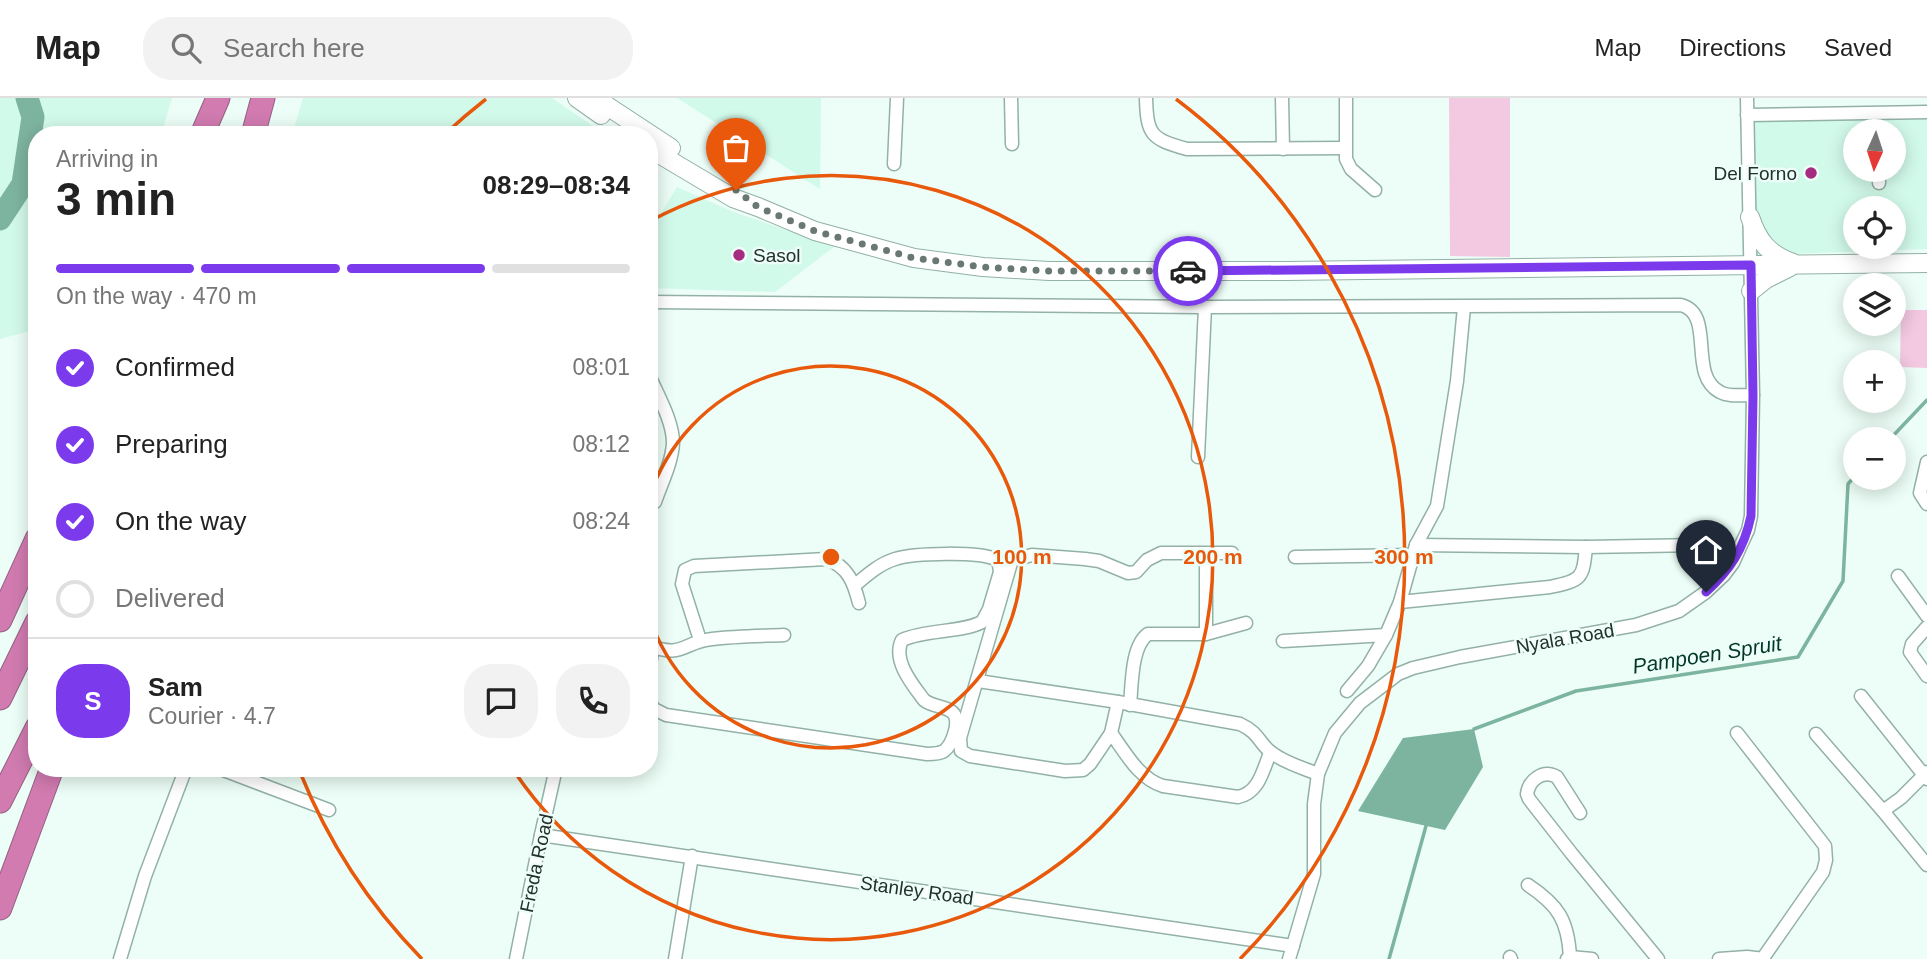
<!DOCTYPE html>
<meta charset="utf-8">
<style>
:root{--surface:#fff;--page:#f2f2f2;--text:#222;--muted:#767676;--line:#e0e0e0;--accent:#7c3aed}
body{margin:0;font-family:Helvetica,sans-serif;background:var(--page);color:var(--text);height:100vh;display:flex;flex-direction:column;font-size:26px;white-space:nowrap}
*{box-sizing:border-box;margin:0}
p{font-size:23px;color:var(--muted)}
.icon{flex:none;width:38px;height:38px;fill:none;stroke:currentColor;stroke-width:2;stroke-linecap:round;stroke-linejoin:round}
.map{position:relative;flex:1;overflow:hidden}
.panel{position:absolute;left:28px;top:28px;width:630px;height:651px;display:flex;flex-direction:column;background:var(--surface);border-radius:28px;box-shadow:0 4px 18px #0003}
.panel>*{flex:none}
.needle{width:46px;rotate:183deg}
.fabs{position:absolute;left:1843px;top:21px;display:grid;gap:14px}
.fabs a{display:grid;place-items:center;width:63px;height:63px;border-radius:50%;background:var(--surface);box-shadow:0 4px 18px #0003;font-size:35px}
.pin{position:absolute;display:grid;place-items:center;width:60px;height:60px;color:#fff;margin:-72px -30px;border-radius:50% 50% 50% 0;rotate:-45deg;box-shadow:0 0 7px #0007}
.pin .icon{rotate:45deg}
.courier{position:absolute;display:grid;place-items:center;width:70px;height:70px;margin:-35px;border:5px solid #7c3aed;border-radius:50%;background:#fff;color:#222;box-shadow:0 2px 9px #0007}
.headline em{font-style:normal;font-weight:600}
.headline div{display:flex;flex-direction:column-reverse}
.headline{display:flex;align-items:center;justify-content:space-between;height:119px;padding:0 28px}
h1{font-size:46px;font-weight:600;line-height:52px}
.bar{display:grid;grid-template-columns:repeat(4,1fr);gap:10px 7px;align-content:center;height:84px;padding:0 28px}
.bar i{height:9px;border-radius:5px;background:var(--line)}
.bar .on{background:var(--accent)}
.bar p{grid-column:span 4}
.line{display:flex;align-items:center;gap:18px;padding:0 28px;border-top:2px solid var(--line)}
.line div{flex:1}
.round{display:grid;place-items:center;flex:none;width:74px;height:74px;border-radius:28px;background:var(--page)}
ol{padding:0 28px;list-style:none}
li{display:flex;align-items:center;gap:21px;height:77px}
li p{margin-inline-start:auto}
li .icon{padding:7px;border-radius:50%;background:var(--accent);color:#fff;stroke-width:4}
li:last-child{color:var(--muted)}
li i{width:38px;height:38px;border:4px solid var(--line);border-radius:50%}
header{display:flex;align-items:center;gap:42px;box-sizing:border-box;height:98px;padding:0 35px;background:var(--surface);border-bottom:2px solid var(--line)}
header strong{font-size:33px}
nav{display:flex;gap:38px;margin-inline-start:auto;font-size:24px}
.search{width:490px;height:63px;background:var(--page);display:flex;align-items:center;gap:18px;box-sizing:border-box;padding:0 24px;border-radius:28px;color:var(--muted);font-size:26px}
.map>svg:first-child{display:block}
.built{fill:#d2faea;fill-rule:evenodd}
.green{fill:#f3c8e1}
.water{fill:#7db4a0}
.lines{fill:none;stroke-linecap:round;stroke-linejoin:round}
.stream{stroke:#7db4a0;stroke-width:3.5}
.river{stroke:#7db4a0;stroke-width:23}
.street-casing{stroke:#93b1a6;stroke-width:15}
.secondary-casing{stroke:#93b1a6;stroke-width:20}
.highway-casing{stroke:#946182;stroke-width:25}
.street{stroke:#fff;stroke-width:12}
.secondary{stroke:#fff;stroke-width:18}
.highway{stroke:#d17bb0;stroke-width:23}
.done{stroke:#6a7873;stroke-width:7;stroke-dasharray:0 12.6}
.route{stroke:#7c3aed;stroke-width:9}
.ring{fill:none;stroke:#e8590c;stroke-width:3.5}
.poi-dot{fill:#a62c80;stroke:#ecfef7;stroke-width:2.5}
.labels{text-anchor:middle;stroke-width:5;stroke-linejoin:round;paint-order:stroke}
.poi-label{font-size:19px;fill:#24302c;stroke:#ecfef7;text-anchor:end}
.street-label{font-size:19px;fill:#24302c;stroke:#ecfef7}
.water-label{font-size:21px;font-style:italic;fill:#033629;stroke:#ecfef7}
.centre{fill:#e8590c;stroke:#ecfef7;stroke-width:3.5}
.ring-label{font-size:21px;text-anchor:middle;font-weight:bold;fill:#e8590c;stroke:#ecfef7;stroke-width:5;stroke-linejoin:round;paint-order:stroke}
</style>
<header>
<strong>Map</strong>
<div class="search"><svg class="icon" aria-label="search" viewBox="0 0 24 24"><circle cx="10" cy="10" r="6"/><path d="M15 15l6 6"/></svg>Search here</div>
<nav><a>Map</a><a>Directions</a><a>Saved</a></nav>
</header>
<div class="map">
<svg width="1927" height="861" viewBox="0 0 1927 861">
<rect width="100%" height="100%" fill="#ecfef7"/>
<g class="built">
<path d="M0,0h172l-11,37h-124v194l-37,10z"/>
<path d="M303,0h249l54,37h-314z"/>
<path d="M677,0h144l-1,91z"/>
<path d="M1927,20v131l-170,6 -4,-133zM1855,33h39v39h-39zM1855,110h39v39h-39z"/>
<path d="M677,89l59,26 99,33 -60,46 -126,-4v-55z"/>
</g>
<g class="green">
<path d="M1449,0h61v159l-60,-1z"/>
<path d="M1901,212h26v58l-27,-1z"/>
</g>
<path class="water" d="M1474,631l9,38 -38,63 -87,-19 45,-73z"/>
<g class="lines">
<g class="stream">
<path d="M1890,341l37,-39"/>
<path d="M1474,631l102,-38 222,-34 45,-76 5,-97 7,-8"/>
<path d="M1389,861l37,-133"/>
</g>
<path class="river" d="M0,121l23,-35 10,-67 -6,-19"/>
<g class="street-casing">
<g id="street">
<path d="M1011,0l1,46"/>
<path d="M1146,0c1,37 5,41 41,51l158,-1"/>
<path d="M1282,0l1,51"/>
<path d="M1346,0v61l5,10 24,21"/>
<path d="M1747,17l180,-3"/>
<path d="M894,66l3,-66"/>
<path d="M1879,72v13"/>
<path d="M649,204l556,5 476,-2c35,9 6,70 39,87 8,5 24,3 33,3"/>
<path d="M649,277c9,21 24,46 24,68 -1,20 -12,41 -18,59"/>
<path d="M1198,359l7,-150"/>
<path d="M1927,364l-7,31 7,11"/>
<path d="M1416,447l170,2 114,-2"/>
<path d="M1295,459l118,-2"/>
<path d="M1898,478l29,40"/>
<path d="M1400,504l150,-15c32,-7 33,-8 36,-40"/>
<path d="M1927,529l-15,17 -2,8 17,24"/>
<path d="M1206,536v-80"/>
<path d="M700,542l-18,-56 3,-14 9,-4 132,-7c22,7 28,24 33,44"/>
<path d="M1283,543l103,-6"/>
<path d="M649,547c33,14 34,-3 63,-6 24,-3 48,-3 72,-4"/>
<path d="M649,571l4,-22"/>
<path d="M978,583l140,21 122,22c20,9 19,20 32,29 13,10 31,15 46,21"/>
<path d="M1347,593l21,-25 18,-31 14,-33 16,-57 21,-39 20,-125 7,-74"/>
<path d="M1861,598l66,83"/>
<path d="M649,603l5,8 12,6 261,39c6,0 12,0 17,-3 8,-6 16,-28 10,-37 -6,-8 -22,-7 -30,-14 -12,-16 -32,-40 -22,-60 25,-11 59,-7 80,-18l7,-13 11,-37 -1,-7 -2,-5c-16,-9 -84,-7 -102,-1 -16,5 -28,16 -41,27"/>
<path d="M1118,604l-7,31 -21,31 -7,6 -18,1 -95,-15 -9,-5 -1,-13 51,-175 2,-3 19,-5 53,4 14,2 29,12 8,-1 11,-12 14,-7h71"/>
<path d="M1130,607c2,-20 1,-59 18,-71h58l40,-11"/>
<path d="M1111,635c14,19 28,46 52,53l75,11c21,-4 25,-27 32,-44"/>
<path d="M1737,635l88,113 1,14 -3,12 -60,86"/>
<path d="M1816,636l67,77 44,54"/>
<path d="M218,670l111,42"/>
<path d="M1883,713l18,-13 26,-26"/>
<path d="M1580,715l-23,-36c-14,-8 -28,3 -30,17l2,5 43,55 86,105"/>
<path d="M541,737l752,111"/>
<path d="M1528,787c30,20 40,35 42,72"/>
<path d="M1510,859l1,2"/>
<path d="M120,861l25,-83 41,-108"/>
<path d="M516,861l25,-124 15,-67"/>
<path d="M675,861l17,-103"/>
<path d="M1289,861l25,-85v-70l4,-30 17,-41 25,-30 38,-29 15,-6 47,-11 176,-32 43,-14 27,-19 18,-17 9,-12 8,-18 7,-15 3,-14 2,-121 -6,-297"/>
<path d="M1567,861l3,-2 22,2"/>
<path d="M1719,861l28,-2 17,2"/>
</g>
</g>
<g class="secondary-casing">
<g id="secondary">
<path d="M577,0l24,17"/>
<path d="M595,0l76,50"/>
<path d="M649,50l84,50 25,9 57,24 99,27 69,9 66,4h237l641,-8"/>
<path d="M1750,119c8,24 18,37 43,46"/>
<path d="M1751,193l15,-12 24,-12"/>
</g>
</g>
<g class="highway-casing">
<g id="highway">
<path d="M202,37l16,-37"/>
<path d="M253,37l10,-37"/>
<path d="M0,522l37,-81"/>
<path d="M0,600l37,-76"/>
<path d="M0,703l37,-73"/>
<path d="M0,810l52,-140"/>
</g>
</g>
<use href="#street" class="street"/>
<use href="#secondary" class="secondary"/>
<use href="#highway" class="highway"/>
</g>
<g class="lines">
<path class="done" d="M736,92l22,17 57,24 99,27 69,9 66,4h139"/>
<path class="route" d="M1188,173l563,-6 2,131 -2,120c-7,33 -21,54 -45,76"/>
</g>
<g class="ring">
<path d="M649 400A191 191 0 1 1 649 518"/>
<path d="M652 122A382 382 0 1 1 514 673"/>
<path d="M422 861A573 573 0 0 1 300 674M444 37A573 573 0 0 1 486 1M1176 1A573 573 0 0 1 1240 861"/>
</g>
<g class="poi-dot">
<circle cx="1811" cy="75" r="7"/>
<circle cx="739" cy="157" r="7"/>
</g>
<g class="labels">
<g class="poi-label">
<text x="1797" y="82">Del Forno</text>
<text x="753" y="164" text-anchor="start">Sasol</text>
</g>
<g class="street-label">
<text transform="translate(1565 540) rotate(-10)" y="7">Nyala Road</text>
<text transform="translate(536 765) rotate(-78)" y="7">Freda Road</text>
<text transform="translate(917 792) rotate(8)" y="7">Stanley Road</text>
</g>
<g class="water-label">
<text transform="translate(1707 557) rotate(-9)" y="7">Pampoen Spruit</text>
</g>
</g>
<circle cx="831" cy="459" r="10" class="centre"/>
<g class="ring-label">
<text x="1022" y="466">100 m</text>
<text x="1213" y="466">200 m</text>
<text x="1404" y="466">300 m</text>
</g>
</svg>
<div class="fabs">
<a><svg class="needle" viewBox="-14 -14 28 28"><path d="M0-13l5 13h-10z" fill="#e53935"/><path d="M0 13l5-13h-10z" fill="#767676"/></svg></a>
<a><svg class="icon" aria-label="locate" viewBox="0 0 24 24"><circle cx="12" cy="12" r="6"/><path d="M12 2v4M12 18v4M2 12h4M18 12h4"/></svg></a>
<a><svg class="icon" aria-label="layers" viewBox="0 0 24 24"><path d="M12 4l9 5-9 5-9-5zM3 14l9 5 9-5"/></svg></a>
<a>+</a>
<a>−</a>
</div>
<div class="pin" style="left:736px;top:92px;background:#ea580c"><svg class="icon" aria-label="bag" viewBox="0 0 24 24"><path d="M5 8h14l-1 12H6zM9 8a3 3 0 0 1 6 0"/></svg></div>
<div class="pin" style="left:1706px;top:494px;background:#1f2937"><svg class="icon" aria-label="home" viewBox="0 0 24 24"><path d="M3 11l9-7 9 7M6 9v11h12V9"/></svg></div>
<div class="courier" style="left:1188px;top:173px"><svg class="icon" aria-label="car" viewBox="0 0 24 24"><path d="M5 17H2v-5l4-1 3-4h7l3 4 3 1v5h-3M9 17h6M6 11h13"/><circle cx="7" cy="17" r="2"/><circle cx="17" cy="17" r="2"/></svg></div>
<section class="panel">
<div class="headline"><div><h1>3 min</h1><p>Arriving in</p></div><em>08:29–08:34</em></div>
<div class="bar"><i class="on"></i><i class="on"></i><i class="on"></i><i></i><p>On the way · 470 m</p></div>
<ol>
<li><svg class="icon" aria-label="check" viewBox="0 0 24 24"><path d="M5 12l5 5 9-10"/></svg>Confirmed<p>08:01</p></li>
<li><svg class="icon" aria-label="check" viewBox="0 0 24 24"><path d="M5 12l5 5 9-10"/></svg>Preparing<p>08:12</p></li>
<li><svg class="icon" aria-label="check" viewBox="0 0 24 24"><path d="M5 12l5 5 9-10"/></svg>On the way<p>08:24</p></li>
<li><i></i>Delivered</li>
</ol>
<div class="line" style="height:126px"><b class="round" style="background:var(--accent);color:#fff">S</b><div><b>Sam</b><p>Courier · 4.7</p></div><a class="round"><svg class="icon" aria-label="chat" viewBox="0 0 24 24"><path d="M4 5h16v11H9l-5 4z"/></svg></a><a class="round"><svg class="icon" aria-label="phone" viewBox="0 0 24 24"><path d="M5 4h4l2 5-3 2q2 4 5 5l2-3 5 2v4C11 20 4 13 5 4z"/></svg></a></div>
</section>
</div>
